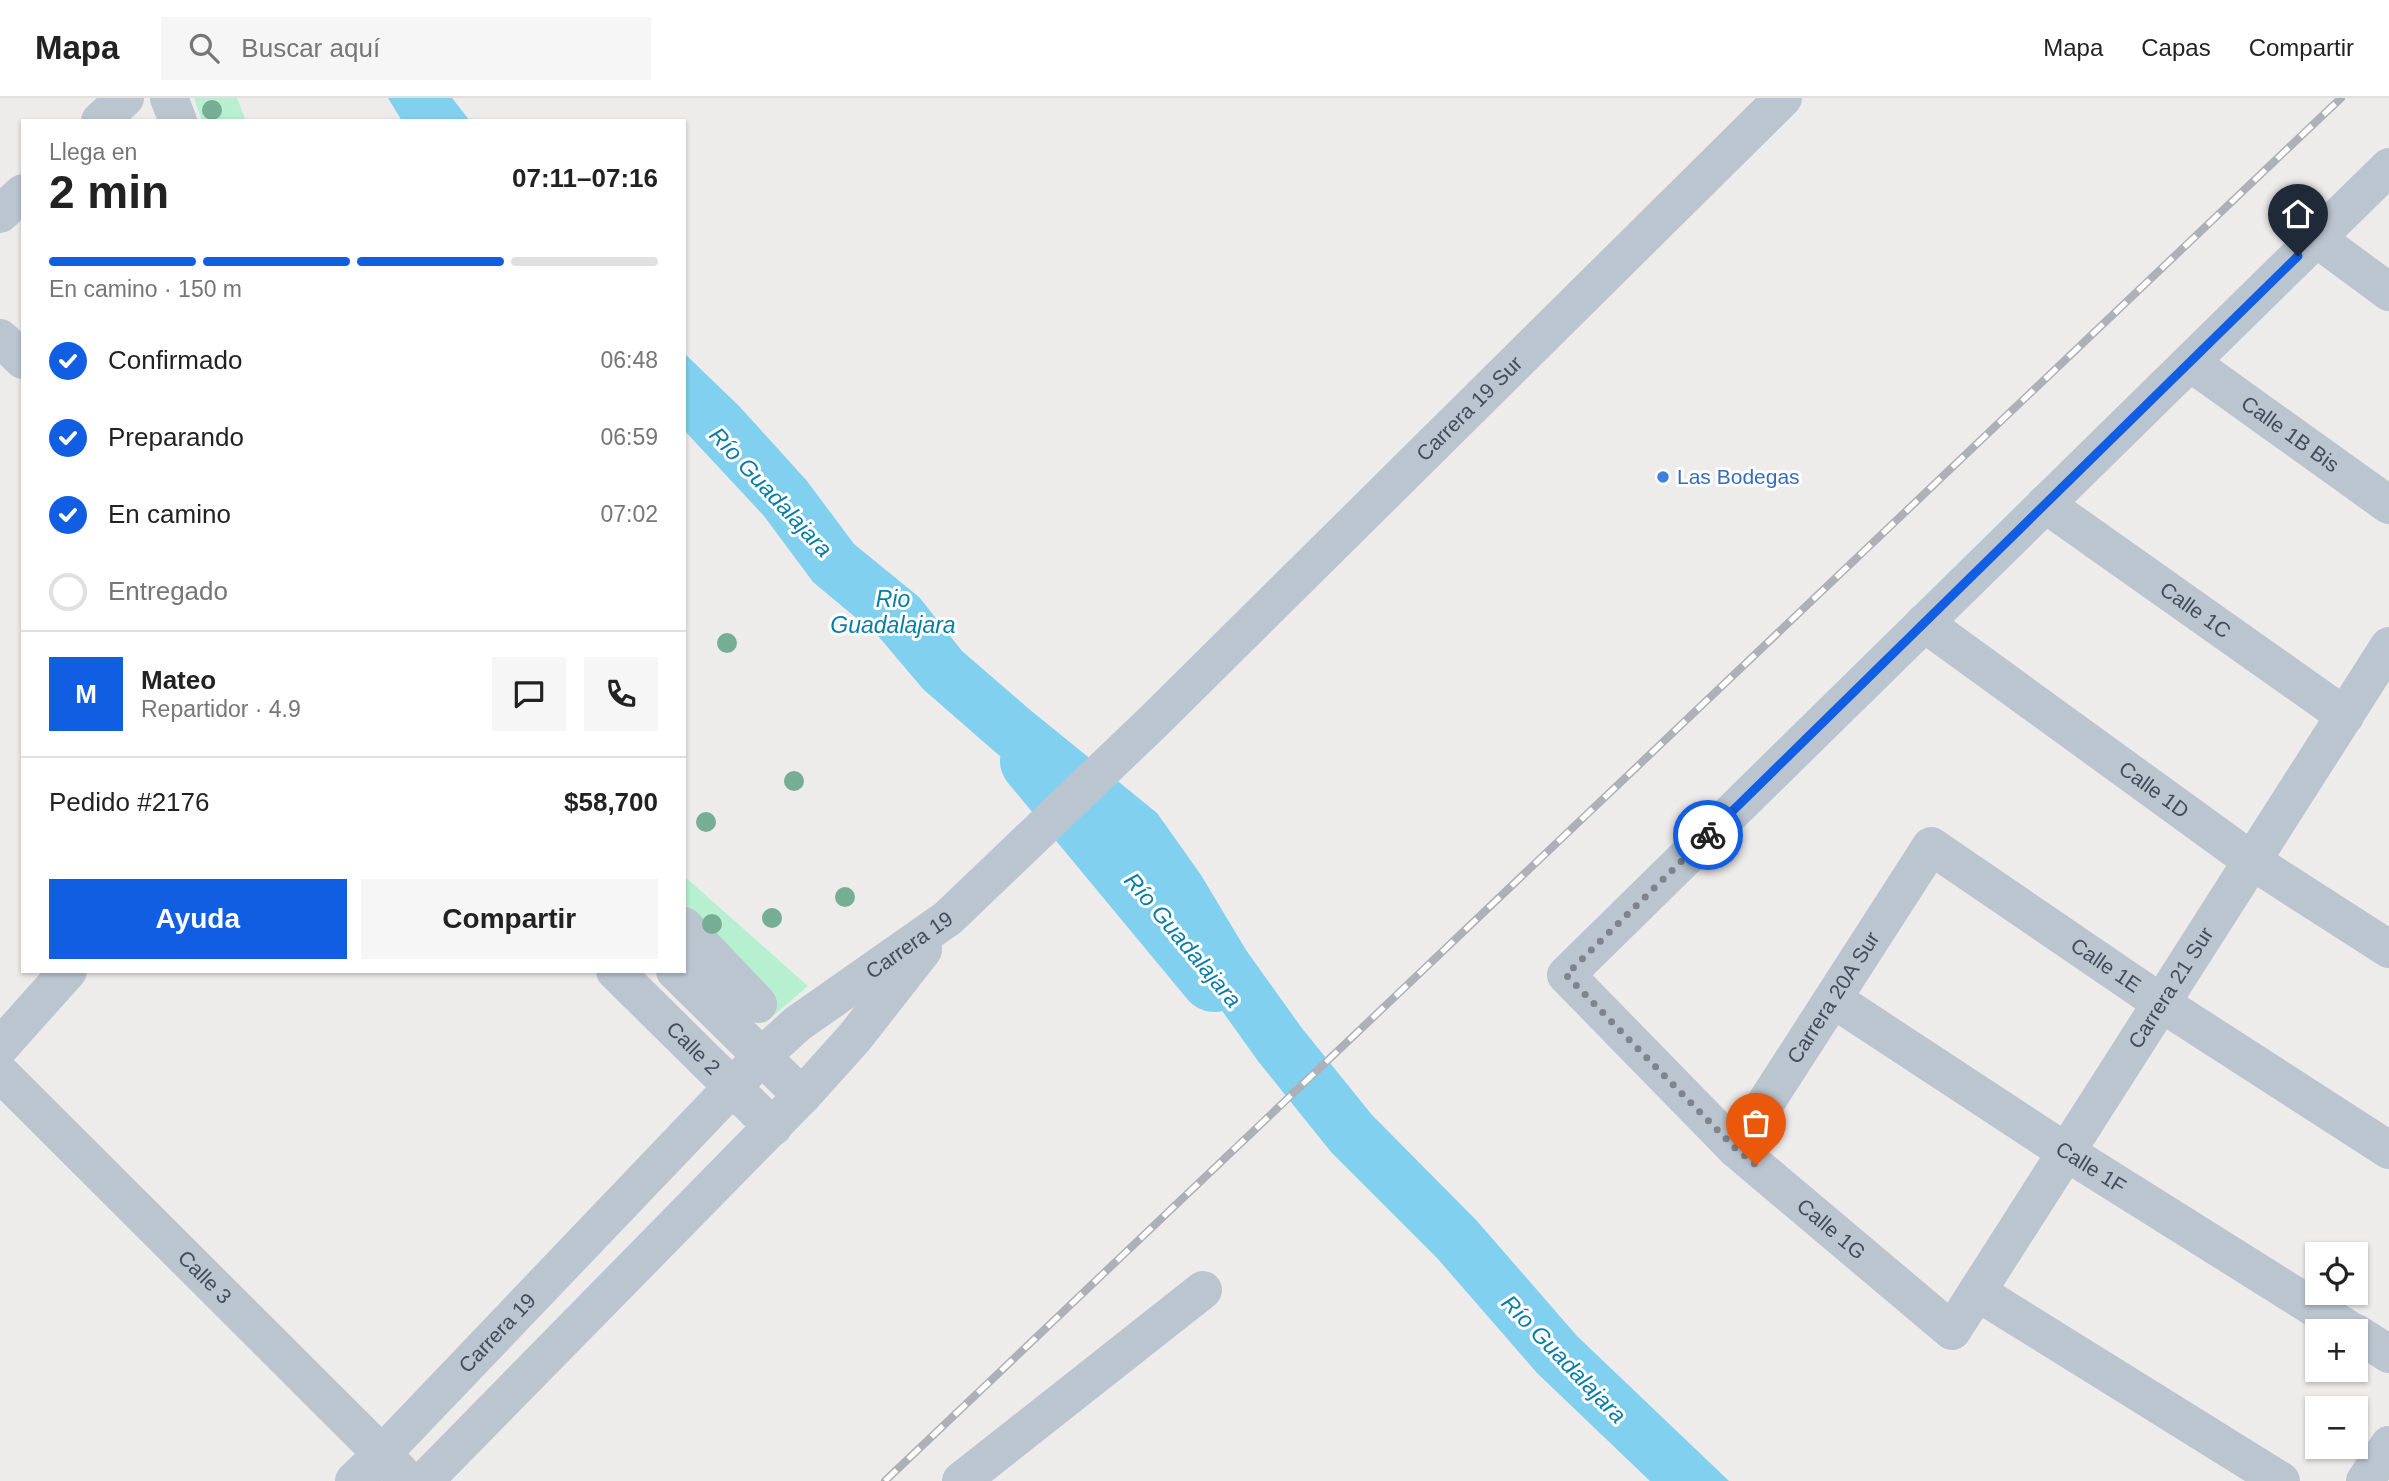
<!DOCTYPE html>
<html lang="es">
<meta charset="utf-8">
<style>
:root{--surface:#fff;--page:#f6f6f6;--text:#222;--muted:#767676;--line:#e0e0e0;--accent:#115ee2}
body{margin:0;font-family:Arial,sans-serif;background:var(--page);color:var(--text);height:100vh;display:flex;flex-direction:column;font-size:26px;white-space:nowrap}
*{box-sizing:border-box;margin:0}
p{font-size:23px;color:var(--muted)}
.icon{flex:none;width:38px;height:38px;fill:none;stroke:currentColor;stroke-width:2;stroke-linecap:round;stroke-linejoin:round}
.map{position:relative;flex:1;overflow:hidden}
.details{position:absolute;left:21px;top:21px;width:665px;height:854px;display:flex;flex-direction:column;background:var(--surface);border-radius:0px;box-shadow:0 2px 5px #0004}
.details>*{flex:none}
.fabs{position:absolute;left:2305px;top:1144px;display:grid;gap:14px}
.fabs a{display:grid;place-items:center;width:63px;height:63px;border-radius:0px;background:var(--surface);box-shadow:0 2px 5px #0004;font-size:35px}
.pin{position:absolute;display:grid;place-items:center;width:60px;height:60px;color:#fff;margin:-72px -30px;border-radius:50% 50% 50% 0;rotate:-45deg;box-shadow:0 0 7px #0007}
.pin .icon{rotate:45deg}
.courier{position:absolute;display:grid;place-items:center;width:70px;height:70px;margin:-35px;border:5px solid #115ee2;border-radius:50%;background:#fff;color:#222;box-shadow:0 2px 9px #0007}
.overview em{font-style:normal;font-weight:700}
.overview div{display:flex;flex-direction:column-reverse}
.overview{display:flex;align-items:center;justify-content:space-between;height:119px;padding:0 28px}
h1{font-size:46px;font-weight:700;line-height:52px}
.bar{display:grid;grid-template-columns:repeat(4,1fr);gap:10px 7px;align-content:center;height:84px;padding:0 28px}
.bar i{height:9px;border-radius:5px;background:var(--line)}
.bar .active{background:var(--accent)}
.bar p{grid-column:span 4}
.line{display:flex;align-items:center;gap:18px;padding:0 28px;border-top:2px solid var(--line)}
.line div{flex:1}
.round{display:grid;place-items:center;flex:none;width:74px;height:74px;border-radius:0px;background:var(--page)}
ol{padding:0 28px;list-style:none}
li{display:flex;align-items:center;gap:21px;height:77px}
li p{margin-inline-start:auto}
li .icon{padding:7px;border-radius:50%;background:var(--accent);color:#fff;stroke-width:4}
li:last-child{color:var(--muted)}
li i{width:38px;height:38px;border:4px solid var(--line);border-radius:50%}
.cta{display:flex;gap:14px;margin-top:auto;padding:14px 28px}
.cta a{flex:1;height:80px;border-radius:0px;background:var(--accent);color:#fff;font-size:28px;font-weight:700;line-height:80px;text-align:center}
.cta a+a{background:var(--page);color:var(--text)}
header{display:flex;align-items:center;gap:42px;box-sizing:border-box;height:98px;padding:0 35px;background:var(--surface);border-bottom:2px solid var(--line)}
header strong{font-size:33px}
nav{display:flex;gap:38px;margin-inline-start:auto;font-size:24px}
.search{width:490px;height:63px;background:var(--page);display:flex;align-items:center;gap:18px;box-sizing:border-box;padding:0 24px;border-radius:0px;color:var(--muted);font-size:26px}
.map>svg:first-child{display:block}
.green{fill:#b6f0d0}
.water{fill:#81d0ef}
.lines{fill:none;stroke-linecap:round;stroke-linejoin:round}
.river{stroke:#81d0ef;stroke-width:68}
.minor{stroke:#bbc5cf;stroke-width:38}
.rail-casing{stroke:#adb0b6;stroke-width:8}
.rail{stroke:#fff;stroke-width:5;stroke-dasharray:16;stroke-linecap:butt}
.tree{fill:#75ae95}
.done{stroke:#7f848c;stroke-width:7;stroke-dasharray:0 12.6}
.route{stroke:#115ee2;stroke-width:9}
.shop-dot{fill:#3f7fe0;stroke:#fff;stroke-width:2.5}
.labels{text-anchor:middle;stroke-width:6;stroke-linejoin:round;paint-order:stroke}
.street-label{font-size:21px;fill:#434d59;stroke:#fff}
.shop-label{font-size:21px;fill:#366cbe;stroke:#fff;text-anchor:start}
.water-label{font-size:23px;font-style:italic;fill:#067ca9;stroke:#fff}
</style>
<header>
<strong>Mapa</strong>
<div class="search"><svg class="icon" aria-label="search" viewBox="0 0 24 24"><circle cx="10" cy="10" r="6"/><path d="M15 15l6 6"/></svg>Buscar aquí</div>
<nav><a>Mapa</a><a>Capas</a><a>Compartir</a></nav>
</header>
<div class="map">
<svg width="2389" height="1383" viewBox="0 0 2389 1383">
<rect width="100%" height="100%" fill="#eeebeb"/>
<g class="green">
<path d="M194,0h43l9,23h-44z"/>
<path d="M684,778l124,110 -43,37 -7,-19 -74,-72z"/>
</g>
<g class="water">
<path d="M388,0h64l18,23h-68z"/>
<path d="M684,255l55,53 68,75 47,63 65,53 43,54 67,58 128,104 44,62 45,75 55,77 71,88 105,106 100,115 152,145h-79l-113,-108 -100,-115 -106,-106 -73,-91 -58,-81 -46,-75 -38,-54 -122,-100 -71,-62 -44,-52 -66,-55 -49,-66 -80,-86z"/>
</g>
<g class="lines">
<path class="river" d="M1034,663l180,217"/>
<g class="minor">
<path d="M169,0l9,23"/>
<path d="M100,23l25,-23"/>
<path id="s1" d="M2389,69l-823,808 170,174 216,182 437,-685"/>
<path d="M0,116l23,-21"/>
<path d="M2316,140l73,54"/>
<path d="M0,240l23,22"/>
<path id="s2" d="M2191,265l198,142"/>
<path id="s3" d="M2045,406l300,212"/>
<path id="s4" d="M1924,525l328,238 137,88"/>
<path d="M684,828l74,78"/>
<path id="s5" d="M615,873l158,156"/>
<path d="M675,873l127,125"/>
<path id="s6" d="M1833,901l233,153 287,180"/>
<path d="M0,949l68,-76"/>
<path id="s7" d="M0,975l400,399"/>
<path id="s8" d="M1736,1051l195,-303 230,157 228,147"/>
<path d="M1977,1194l304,189"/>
<path d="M2356,1235l33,21"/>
<path id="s9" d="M354,1383l28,-27 380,-398 35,-32 151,-106 208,-199 627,-621"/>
<path d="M424,1383l378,-385 53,-59 68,-87"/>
<path d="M961,1383l242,-191"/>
<path d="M2365,1383l24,-36"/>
</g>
<g class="rail-casing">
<path id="rail" d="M885,1383l1456,-1383"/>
</g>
<use href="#rail" class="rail"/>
</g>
<g class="tree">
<circle cx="212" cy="12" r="10"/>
<circle cx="727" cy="545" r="10"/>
<circle cx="794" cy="683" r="10"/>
<circle cx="706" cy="724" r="10"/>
<circle cx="845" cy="799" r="10"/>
<circle cx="772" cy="820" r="10"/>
<circle cx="712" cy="826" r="10"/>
</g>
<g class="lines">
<path class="done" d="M1708,737l-142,140 170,174 20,16"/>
<path class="route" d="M1708,737l590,-579"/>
</g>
<circle class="shop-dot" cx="1663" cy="379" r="7"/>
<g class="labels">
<g class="street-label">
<text dy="7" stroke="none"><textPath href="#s9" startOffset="1550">Carrera 19 Sur</textPath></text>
<text dy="7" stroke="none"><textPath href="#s2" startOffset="122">Calle 1B Bis</textPath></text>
<text dy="7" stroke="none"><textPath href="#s3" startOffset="184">Calle 1C</textPath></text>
<text dy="7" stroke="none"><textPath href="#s4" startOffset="284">Calle 1D</textPath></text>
<text dy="7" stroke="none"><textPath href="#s9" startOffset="774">Carrera 19</textPath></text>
<text dy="7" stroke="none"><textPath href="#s8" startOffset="572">Calle 1E</textPath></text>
<text dy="7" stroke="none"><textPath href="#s1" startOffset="2086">Carrera 21 Sur</textPath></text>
<text dy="7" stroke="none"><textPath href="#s8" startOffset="180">Carrera 20A Sur</textPath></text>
<text dy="7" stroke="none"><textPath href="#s5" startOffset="110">Calle 2</textPath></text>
<text dy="7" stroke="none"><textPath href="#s6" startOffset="308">Calle 1F</textPath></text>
<text dy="7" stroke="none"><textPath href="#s1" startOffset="1521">Calle 1G</textPath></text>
<text dy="7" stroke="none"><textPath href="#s7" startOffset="289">Calle 3</textPath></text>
<text dy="7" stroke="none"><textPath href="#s9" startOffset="206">Carrera 19</textPath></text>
</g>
<g class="shop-label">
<text x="1677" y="386">Las Bodegas</text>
</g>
<g class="water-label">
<text transform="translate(771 394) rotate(47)" y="8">Río Guadalajara</text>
<text x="893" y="509">Rio<tspan x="893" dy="26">Guadalajara</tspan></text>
<text transform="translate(1183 842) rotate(50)" y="8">Río Guadalajara</text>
<text transform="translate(1564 1261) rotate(46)" y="8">Río Guadalajara</text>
</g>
</g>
</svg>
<div class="fabs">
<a><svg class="icon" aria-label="locate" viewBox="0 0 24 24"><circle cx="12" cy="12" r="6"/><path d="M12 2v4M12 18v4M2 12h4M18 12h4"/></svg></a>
<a>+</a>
<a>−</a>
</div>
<div class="pin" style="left:1756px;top:1067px;background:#ea580c"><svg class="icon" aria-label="bag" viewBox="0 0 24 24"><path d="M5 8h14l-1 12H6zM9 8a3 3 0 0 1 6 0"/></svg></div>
<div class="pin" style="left:2298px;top:158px;background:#1f2937"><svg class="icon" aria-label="home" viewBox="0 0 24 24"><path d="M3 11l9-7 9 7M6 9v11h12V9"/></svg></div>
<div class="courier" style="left:1708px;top:737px"><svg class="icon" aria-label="bike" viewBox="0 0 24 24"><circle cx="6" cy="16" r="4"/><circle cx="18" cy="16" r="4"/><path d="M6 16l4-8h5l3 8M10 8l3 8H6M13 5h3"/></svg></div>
<section class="details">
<div class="overview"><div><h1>2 min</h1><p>Llega en</p></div><em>07:11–07:16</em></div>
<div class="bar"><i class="active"></i><i class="active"></i><i class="active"></i><i></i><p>En camino · 150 m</p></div>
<ol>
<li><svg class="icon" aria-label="check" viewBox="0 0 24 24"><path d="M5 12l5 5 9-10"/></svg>Confirmado<p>06:48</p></li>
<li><svg class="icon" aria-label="check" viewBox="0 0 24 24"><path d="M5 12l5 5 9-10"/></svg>Preparando<p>06:59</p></li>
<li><svg class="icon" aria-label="check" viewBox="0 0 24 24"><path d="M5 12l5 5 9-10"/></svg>En camino<p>07:02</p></li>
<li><i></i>Entregado</li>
</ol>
<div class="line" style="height:126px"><b class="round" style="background:var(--accent);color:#fff">M</b><div><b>Mateo</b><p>Repartidor · 4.9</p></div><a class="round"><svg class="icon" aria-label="chat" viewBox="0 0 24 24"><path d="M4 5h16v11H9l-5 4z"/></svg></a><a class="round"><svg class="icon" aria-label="phone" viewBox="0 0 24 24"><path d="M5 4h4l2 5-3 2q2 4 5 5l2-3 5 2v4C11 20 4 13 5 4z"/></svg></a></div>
<div class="line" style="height:91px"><div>Pedido #2176</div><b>$58,700</b></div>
<div class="cta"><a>Ayuda</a><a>Compartir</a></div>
</section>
</div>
